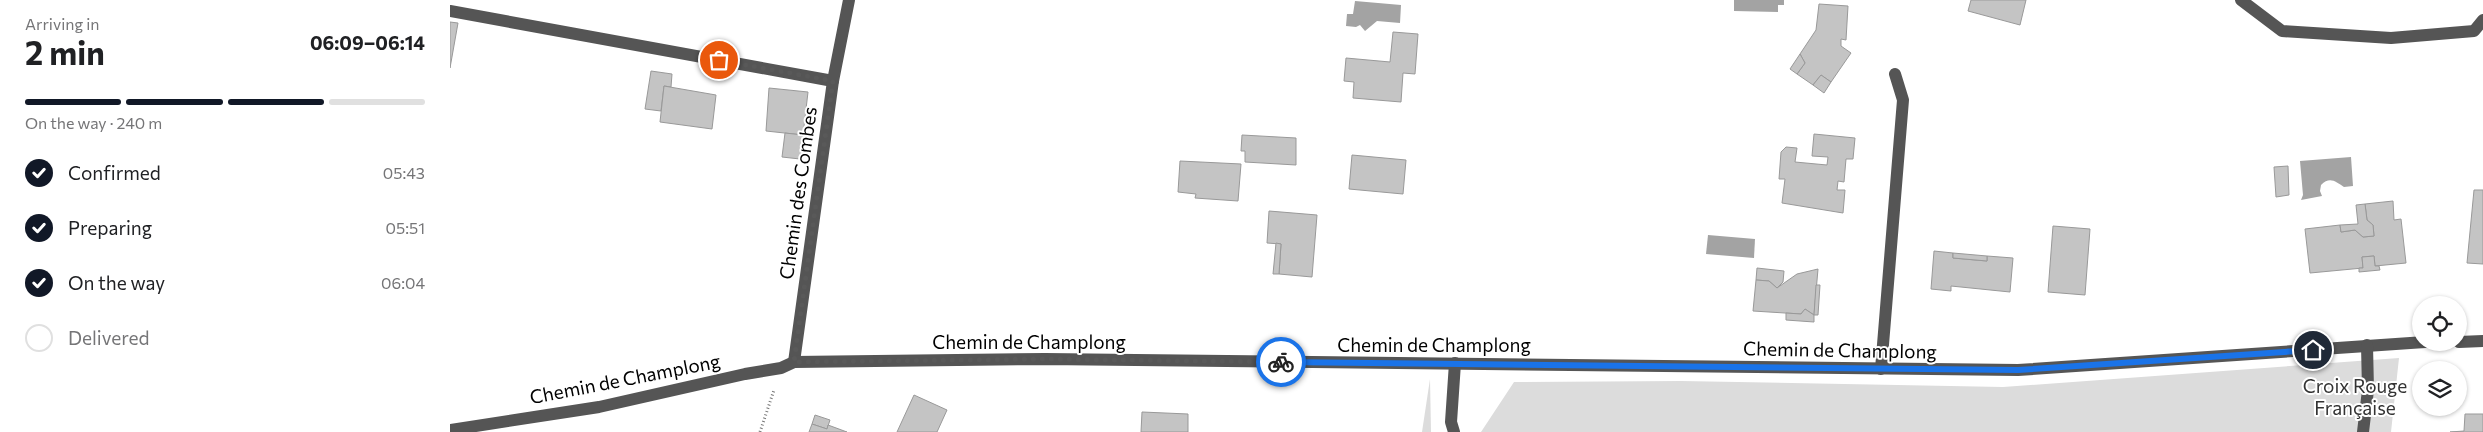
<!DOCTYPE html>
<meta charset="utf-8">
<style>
:root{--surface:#fff;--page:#f2f2f2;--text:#202124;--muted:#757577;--line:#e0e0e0;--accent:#111827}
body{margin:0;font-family:Commissioner,sans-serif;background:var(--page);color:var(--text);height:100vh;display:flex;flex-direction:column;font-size:19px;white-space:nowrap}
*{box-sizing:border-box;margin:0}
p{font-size:16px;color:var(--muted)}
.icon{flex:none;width:28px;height:28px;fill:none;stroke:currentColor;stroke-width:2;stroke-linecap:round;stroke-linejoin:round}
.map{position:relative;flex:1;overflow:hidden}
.panel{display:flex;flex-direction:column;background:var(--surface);width:450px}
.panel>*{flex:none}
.controls{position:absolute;left:1962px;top:296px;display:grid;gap:10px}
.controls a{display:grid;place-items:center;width:55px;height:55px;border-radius:50%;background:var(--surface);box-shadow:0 1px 4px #0004;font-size:25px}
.pin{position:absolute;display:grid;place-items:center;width:42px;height:42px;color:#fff;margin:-21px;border:2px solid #fff;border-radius:50%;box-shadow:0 1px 5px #0007}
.courier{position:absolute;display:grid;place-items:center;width:50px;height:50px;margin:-25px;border:4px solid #1a73e8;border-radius:50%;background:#fff;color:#222;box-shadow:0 1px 6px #0007}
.summary em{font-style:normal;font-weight:700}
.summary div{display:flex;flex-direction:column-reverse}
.summary{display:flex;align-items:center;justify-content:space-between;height:85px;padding:0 25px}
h1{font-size:32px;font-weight:700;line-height:38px}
.bar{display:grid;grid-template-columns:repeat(4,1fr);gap:8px 5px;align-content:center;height:60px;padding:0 25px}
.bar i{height:6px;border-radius:4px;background:var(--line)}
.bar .on{background:var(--accent)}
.bar p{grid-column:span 4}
ol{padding:0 25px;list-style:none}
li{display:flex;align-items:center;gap:15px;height:55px}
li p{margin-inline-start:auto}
li .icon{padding:5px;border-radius:50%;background:var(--accent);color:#fff;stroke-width:4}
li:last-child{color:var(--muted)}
li i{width:28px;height:28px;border:2px solid var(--line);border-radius:50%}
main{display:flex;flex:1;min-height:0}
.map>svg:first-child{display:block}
.green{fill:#dcdcdc}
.water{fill:#a3a3a3}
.building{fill:#c4c4c4;stroke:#999}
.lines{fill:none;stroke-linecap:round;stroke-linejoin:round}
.path{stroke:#777;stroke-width:3;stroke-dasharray:1 2.5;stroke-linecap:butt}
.minor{stroke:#555;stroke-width:12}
.done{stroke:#595959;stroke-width:5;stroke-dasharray:0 9}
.route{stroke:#1a73e8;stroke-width:6}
.labels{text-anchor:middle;stroke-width:4;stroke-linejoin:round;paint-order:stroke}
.street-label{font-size:19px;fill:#000;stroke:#fff}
.park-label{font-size:19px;fill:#333;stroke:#fff}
</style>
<main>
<section class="panel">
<div class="summary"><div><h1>2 min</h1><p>Arriving in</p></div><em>06:09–06:14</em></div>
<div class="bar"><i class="on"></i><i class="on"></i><i class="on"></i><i></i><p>On the way · 240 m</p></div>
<ol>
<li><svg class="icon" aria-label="check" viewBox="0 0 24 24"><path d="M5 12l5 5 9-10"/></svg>Confirmed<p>05:43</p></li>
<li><svg class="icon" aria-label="check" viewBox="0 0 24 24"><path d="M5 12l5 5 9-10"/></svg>Preparing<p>05:51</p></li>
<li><svg class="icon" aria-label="check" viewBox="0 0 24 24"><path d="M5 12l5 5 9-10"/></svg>On the way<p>06:04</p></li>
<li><i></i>Delivered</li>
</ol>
</section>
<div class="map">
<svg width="2033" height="432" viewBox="0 0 2033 432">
<rect width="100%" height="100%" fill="#fff"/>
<g class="green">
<path d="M1949,358l-8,74h-910l33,-50 167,-1 322,6z"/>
<path d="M980,379l1,53h-9z"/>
</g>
<g class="water">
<path d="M1284,0h50v5h-6v7l-44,-1z"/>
<path d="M905,1l46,4 -1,18 -23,-2 -12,10 -5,-6 -4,2 -10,-1 1,-12h6z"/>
<path d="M1901,157l2,29 -9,1c-8,-5 -14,-11 -23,-2l-1,6 2,5 -21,4 2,-5 -3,-34z"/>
<path d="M1258,235l47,4 -1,19 -48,-4z"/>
</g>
<g class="building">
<path d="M1521,0h55l-6,25 -52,-14z"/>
<path d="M1369,4l29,2 -2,34 -5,-1v7l10,7 -20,29 -10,-7 -8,10 -16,-11 8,-11 -5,-9 16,-24z"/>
<path d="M0,22l8,1 -8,45z"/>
<path d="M943,32l25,2 -3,40 -12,-1 -2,29 -48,-4 1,-16 -10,-1 2,-23 44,4z"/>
<path d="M1350,54l5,9 -8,11 -7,-5z"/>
<path d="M201,71l21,3 -1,13 -7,-1 -3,25 -16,-2z"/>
<path d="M1371,75l10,7 -7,11 -11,-8z"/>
<path d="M214,86l52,9 -4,34 -52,-7z"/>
<path d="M319,88l39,4 -5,43 -37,-4z"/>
<path d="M335,133l18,2 -3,24 -18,-2z"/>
<path d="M1364,134l41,4 -2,21h-7l-2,23 -6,-1 -1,9h8l-2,23 -61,-10 3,-24h-6l2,-27 5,-5 11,1 -2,14 32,3 1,-8 -16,-1z"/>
<path d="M792,135l54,3v27l-51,-3v-11h-4z"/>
<path d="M902,155l54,5 -3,34 -54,-5z"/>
<path d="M730,161l61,3 -3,37 -43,-3 1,-4 -18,-2z"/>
<path d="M1838,166l1,29 -13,2 -2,-30z"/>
<path d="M2024,190h9v74l-16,-1z"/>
<path d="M1943,201l1,19 7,-1 5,44 -31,3 -1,-10 -12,1 1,11 -53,5 -5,-44 35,-4 1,7 14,-2 8,7 11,-1 -1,-11 -6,-5 -2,-16z"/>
<path d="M1915,204l2,16 6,5 1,11 -11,1 -8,-7 -14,2 -1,-7 18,-1 -2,-19z"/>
<path d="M819,211l48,4 -5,62 -33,-3 2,-30 -14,-1z"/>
<path d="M1603,226l37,3 -5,66 -37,-3z"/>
<path d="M826,243l5,1 -2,30h-6z"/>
<path d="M1484,251l19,2v5l34,3v-5l26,2 -3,34 -59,-6v5l-20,-2z"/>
<path d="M1503,253l34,3v5l-34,-3z"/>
<path d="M1924,256l1,10h4l1,4 -21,2v-4h4l-1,-11z"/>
<path d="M1307,268l27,3 -1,11 -6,6 -8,-7 -13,-1z"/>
<path d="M1368,269l-4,46 -9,-6 -4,5 -48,-3 3,-31 13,1 8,7 20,-14z"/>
<path d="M1366,285h4l-2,30h-4z"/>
<path d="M1355,309l9,6v7l-28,-2v-7l15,1z"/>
<path d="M464,395l33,15 -10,22h-40z"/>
<path d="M692,412l46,2v18h-47z"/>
<path d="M2015,414h18v18h-33l14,-1z"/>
<path d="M365,415l15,5 -3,9 -15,-5z"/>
<path d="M362,424l15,5 1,-4 19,7h-38z"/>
</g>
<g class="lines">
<path class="path" d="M310,432l14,-42"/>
<g class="minor">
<path d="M1791,0l41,31 109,7 83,-7 9,-11"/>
<path d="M0,11l383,70"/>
<path d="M2009,342l24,-1"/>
<path d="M344,362l39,-281 16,-81"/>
<path d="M1431,369l22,-269 -8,-26"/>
<path d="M0,430l149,-23 146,-33 36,-6 13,-6 251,-3 973,11 407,-28"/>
<path d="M1004,432l-3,-10 4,-59"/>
<path d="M1913,432l5,-42 -1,-45"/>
</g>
</g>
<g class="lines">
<path class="done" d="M269,60l114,21 -39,281 251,-3 236,3"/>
<path class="route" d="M831,362l737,8 295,-20"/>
</g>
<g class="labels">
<g class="street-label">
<text transform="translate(348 193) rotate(-82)" y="7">Chemin des Combes</text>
<text x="579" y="349">Chemin de Champlong</text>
<text x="984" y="352">Chemin de Champlong</text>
<text transform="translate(1390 350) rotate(1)" y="7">Chemin de Champlong</text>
<text transform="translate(175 379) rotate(-11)" y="7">Chemin de Champlong</text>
</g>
<g class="park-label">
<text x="1905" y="393">Croix Rouge<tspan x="1905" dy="22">Française</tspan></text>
</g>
</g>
</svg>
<div class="controls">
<a><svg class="icon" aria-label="locate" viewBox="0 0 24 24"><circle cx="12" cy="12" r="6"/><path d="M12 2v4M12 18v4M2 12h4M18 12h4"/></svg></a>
<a><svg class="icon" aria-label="layers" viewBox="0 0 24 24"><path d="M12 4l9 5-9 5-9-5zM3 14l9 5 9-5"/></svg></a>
</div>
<div class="pin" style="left:269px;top:60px;background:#ea580c"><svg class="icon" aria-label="bag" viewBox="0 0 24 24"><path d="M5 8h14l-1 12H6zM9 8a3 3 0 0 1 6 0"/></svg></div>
<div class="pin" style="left:1863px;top:350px;background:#1f2937"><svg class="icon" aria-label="home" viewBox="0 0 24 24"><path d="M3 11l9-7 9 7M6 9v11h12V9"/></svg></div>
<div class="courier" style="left:831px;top:362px"><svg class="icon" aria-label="bike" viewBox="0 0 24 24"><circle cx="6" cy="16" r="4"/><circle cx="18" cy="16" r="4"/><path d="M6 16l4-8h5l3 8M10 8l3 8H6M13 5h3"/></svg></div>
</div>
</main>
